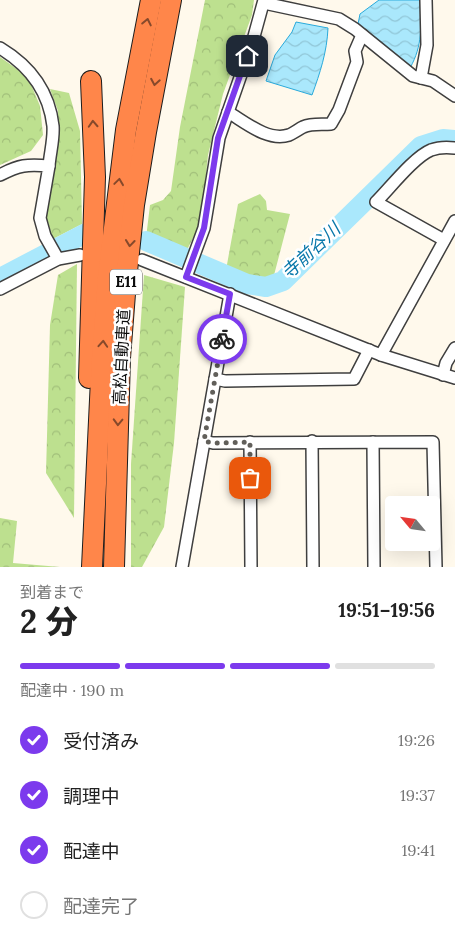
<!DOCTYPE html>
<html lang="ja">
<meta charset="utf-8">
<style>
:root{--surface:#fff;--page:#f2f2f2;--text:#222;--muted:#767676;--line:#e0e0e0;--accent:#7c3aed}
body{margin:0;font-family:Lora,"Noto Sans JP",serif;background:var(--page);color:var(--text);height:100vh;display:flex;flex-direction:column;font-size:19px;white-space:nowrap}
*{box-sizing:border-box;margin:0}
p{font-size:16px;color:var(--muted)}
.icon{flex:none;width:28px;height:28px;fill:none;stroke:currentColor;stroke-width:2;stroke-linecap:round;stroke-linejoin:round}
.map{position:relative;height:567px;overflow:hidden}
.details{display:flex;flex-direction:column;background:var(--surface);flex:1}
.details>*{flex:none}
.needle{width:32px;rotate:299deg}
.fabs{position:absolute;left:385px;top:496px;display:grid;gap:10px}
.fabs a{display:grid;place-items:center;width:55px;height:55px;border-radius:5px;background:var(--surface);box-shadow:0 5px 20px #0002;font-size:25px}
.pin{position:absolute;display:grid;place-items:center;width:42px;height:42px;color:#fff;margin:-21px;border-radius:10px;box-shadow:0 2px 8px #0006}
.courier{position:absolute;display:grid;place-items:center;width:50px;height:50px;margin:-25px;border:4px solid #7c3aed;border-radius:50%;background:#fff;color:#222;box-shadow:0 1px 6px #0007}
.overview em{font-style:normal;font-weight:800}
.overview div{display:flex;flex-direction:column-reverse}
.overview{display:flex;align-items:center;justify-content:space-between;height:85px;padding:0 20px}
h1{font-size:32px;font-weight:800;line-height:38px}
.bar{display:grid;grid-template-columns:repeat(4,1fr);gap:8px 5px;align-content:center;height:60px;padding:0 20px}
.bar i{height:6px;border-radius:4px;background:var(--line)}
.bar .on{background:var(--accent)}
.bar p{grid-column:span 4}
ol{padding:0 20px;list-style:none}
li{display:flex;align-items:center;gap:15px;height:55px}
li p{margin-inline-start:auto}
li .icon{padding:5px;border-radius:50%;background:var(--accent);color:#fff;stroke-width:4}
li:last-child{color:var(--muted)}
li i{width:28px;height:28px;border:2px solid var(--line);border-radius:50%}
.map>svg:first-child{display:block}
.forest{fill:url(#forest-crowns)}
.water{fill:url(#water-waves);stroke:#2aaadb}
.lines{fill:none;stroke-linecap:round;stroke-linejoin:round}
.river{stroke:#aae8fc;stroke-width:20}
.minor-casing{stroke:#3f3f3f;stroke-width:14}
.motorway-casing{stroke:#1d1d1d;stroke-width:22}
.minor{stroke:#fff;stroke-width:11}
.motorway{stroke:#ff864a;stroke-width:20}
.oneway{stroke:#86492b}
.done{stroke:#615f5a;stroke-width:5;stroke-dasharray:0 9}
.route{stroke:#7c3aed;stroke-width:6}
.labels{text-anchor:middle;stroke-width:5;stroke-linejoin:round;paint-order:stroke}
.shield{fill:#fff;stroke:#555;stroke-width:1}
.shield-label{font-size:15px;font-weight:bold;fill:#0c0c0c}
.street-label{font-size:16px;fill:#0c0c0c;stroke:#fff}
.water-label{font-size:18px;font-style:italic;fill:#0978aa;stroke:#fff}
</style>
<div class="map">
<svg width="455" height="567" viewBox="0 0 455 567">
<defs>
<pattern id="forest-crowns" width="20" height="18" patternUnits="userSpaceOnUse" patternTransform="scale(1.25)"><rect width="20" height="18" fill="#bde08f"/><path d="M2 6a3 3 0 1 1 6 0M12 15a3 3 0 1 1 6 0" fill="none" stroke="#a1bf7a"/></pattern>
<pattern id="water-waves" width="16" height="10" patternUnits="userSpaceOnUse" patternTransform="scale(1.25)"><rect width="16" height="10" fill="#aae8fc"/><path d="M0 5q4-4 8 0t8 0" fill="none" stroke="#91c6d7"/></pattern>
</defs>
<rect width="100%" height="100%" fill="#fff9ec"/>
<g class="forest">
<path d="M205,0h49l-2,15 -29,79 -15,61 -6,59 -5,16 -10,20 -41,-12 4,-33 13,-5 8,-9 9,-64z"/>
<path d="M0,57l28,20 12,29 3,29 -12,16 -31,14z"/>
<path d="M50,89l19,4 11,38 2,93 -29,15 -7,-23 10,-60 2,-45z"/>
<path d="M260,194l6,7 1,9 23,4 -17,65 -12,4 -35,-13 12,-66z"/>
<path d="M77,264l-3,254 -28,-45 4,-148 8,-50z"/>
<path d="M144,275l41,12 -11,156 -10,84 -22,40h-11v-103z"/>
<path d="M0,518l17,3 -4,42 47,4h-60z"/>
</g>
<g class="water">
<path d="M379,0h41c1,26 3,45 -10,68l-52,-44 2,-10z"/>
<path d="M296,22l32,6c-1,24 -8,45 -16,67l-46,-14 9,-26 17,-23z"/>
</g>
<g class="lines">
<g class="river">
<path d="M146,241l101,43 19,3 17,-6 138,-135 22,-7 12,1"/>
<path d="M0,278l84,-44"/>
</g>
<g class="minor-casing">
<g id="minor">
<path d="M264,3l75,16 16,10 58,47 20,5 22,15"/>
<path d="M0,48c30,18 49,43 53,78 1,13 -3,27 -4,40"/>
<path d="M421,78l6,-33 -1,-45"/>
<path d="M228,112c17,10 40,30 61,23 5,-2 10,-6 14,-8 9,-4 19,-2 28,-3l8,-14 18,-48 -2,-11 7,-16"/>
<path d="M0,175c19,-10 27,-11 49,-9l-9,52 5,18 13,23"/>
<path d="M444,240l-68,-38c14,-14 38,-45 55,-52 8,-3 16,-3 24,-2"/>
<path d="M142,260l239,95 74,23"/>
<path d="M186,277l18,-49 15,-90 34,-98 11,-40"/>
<path d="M0,289l58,-30 22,-4"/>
<path d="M381,355l74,-134"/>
<path d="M443,375l3,-12 9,-15"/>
<path d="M215,379l10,2 129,-2 15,-29"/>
<path d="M204,441l9,2 220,-1 3,125"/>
<path d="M312,441l1,126"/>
<path d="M250,442l1,125"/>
<path d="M373,442l1,125"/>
<path d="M182,567l48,-273"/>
</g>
</g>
<g class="motorway-casing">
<g id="motorway">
<path d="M89,378l6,-201 -4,-96"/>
<path d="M92,567l10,-209 6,-81 18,-147 25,-130"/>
<path d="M114,567l6,-209 6,-77 8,-76 12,-73 25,-132"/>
</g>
</g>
<use href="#minor" class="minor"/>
<use href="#motorway" class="motorway"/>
</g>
<defs><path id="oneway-chevron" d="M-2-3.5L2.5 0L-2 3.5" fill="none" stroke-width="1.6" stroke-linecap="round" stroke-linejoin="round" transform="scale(1.25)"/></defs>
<g class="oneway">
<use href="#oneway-chevron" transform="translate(147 22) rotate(-78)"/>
<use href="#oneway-chevron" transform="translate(155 82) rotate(100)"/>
<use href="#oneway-chevron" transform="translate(93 124) rotate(-93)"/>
<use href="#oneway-chevron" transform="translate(119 182) rotate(-82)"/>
<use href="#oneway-chevron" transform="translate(130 243) rotate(96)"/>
<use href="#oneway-chevron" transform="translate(103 344) rotate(-86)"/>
<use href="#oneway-chevron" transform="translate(118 422) rotate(92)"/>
</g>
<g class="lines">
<path class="done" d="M222,339l-18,102 9,2 37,-1v36"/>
<path class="route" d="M222,339l8,-45 -44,-17 18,-49 14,-90 29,-82"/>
</g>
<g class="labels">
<rect class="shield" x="110" y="269.5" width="32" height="25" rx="4"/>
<g class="shield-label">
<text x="126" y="287">E11</text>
</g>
<g class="street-label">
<text transform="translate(121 357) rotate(-87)" y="6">高松自動車道</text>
</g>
<g class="water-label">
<text transform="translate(311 251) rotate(-43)" y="6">寺前谷川</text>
</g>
</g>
</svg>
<div class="fabs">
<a><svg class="needle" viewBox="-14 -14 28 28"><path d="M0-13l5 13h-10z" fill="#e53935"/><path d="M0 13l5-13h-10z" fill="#767676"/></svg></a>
</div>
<div class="pin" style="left:250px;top:478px;background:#ea580c"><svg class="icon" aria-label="bag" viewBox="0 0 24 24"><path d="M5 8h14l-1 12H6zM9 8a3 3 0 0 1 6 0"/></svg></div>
<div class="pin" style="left:247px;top:56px;background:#1f2937"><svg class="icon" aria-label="home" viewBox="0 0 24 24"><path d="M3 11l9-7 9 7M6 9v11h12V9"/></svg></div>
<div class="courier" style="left:222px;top:339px"><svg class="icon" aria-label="bike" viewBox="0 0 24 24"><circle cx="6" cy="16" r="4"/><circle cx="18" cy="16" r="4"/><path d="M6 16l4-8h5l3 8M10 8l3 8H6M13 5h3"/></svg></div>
</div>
<section class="details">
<div class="overview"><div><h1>2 分</h1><p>到着まで</p></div><em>19:51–19:56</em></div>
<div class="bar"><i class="on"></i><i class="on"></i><i class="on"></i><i></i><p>配達中 · 190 m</p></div>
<ol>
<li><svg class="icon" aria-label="check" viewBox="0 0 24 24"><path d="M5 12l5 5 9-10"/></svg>受付済み<p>19:26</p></li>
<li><svg class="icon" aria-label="check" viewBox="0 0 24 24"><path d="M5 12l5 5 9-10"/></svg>調理中<p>19:37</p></li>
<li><svg class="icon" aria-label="check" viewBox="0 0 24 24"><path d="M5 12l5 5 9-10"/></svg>配達中<p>19:41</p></li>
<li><i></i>配達完了</li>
</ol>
</section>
